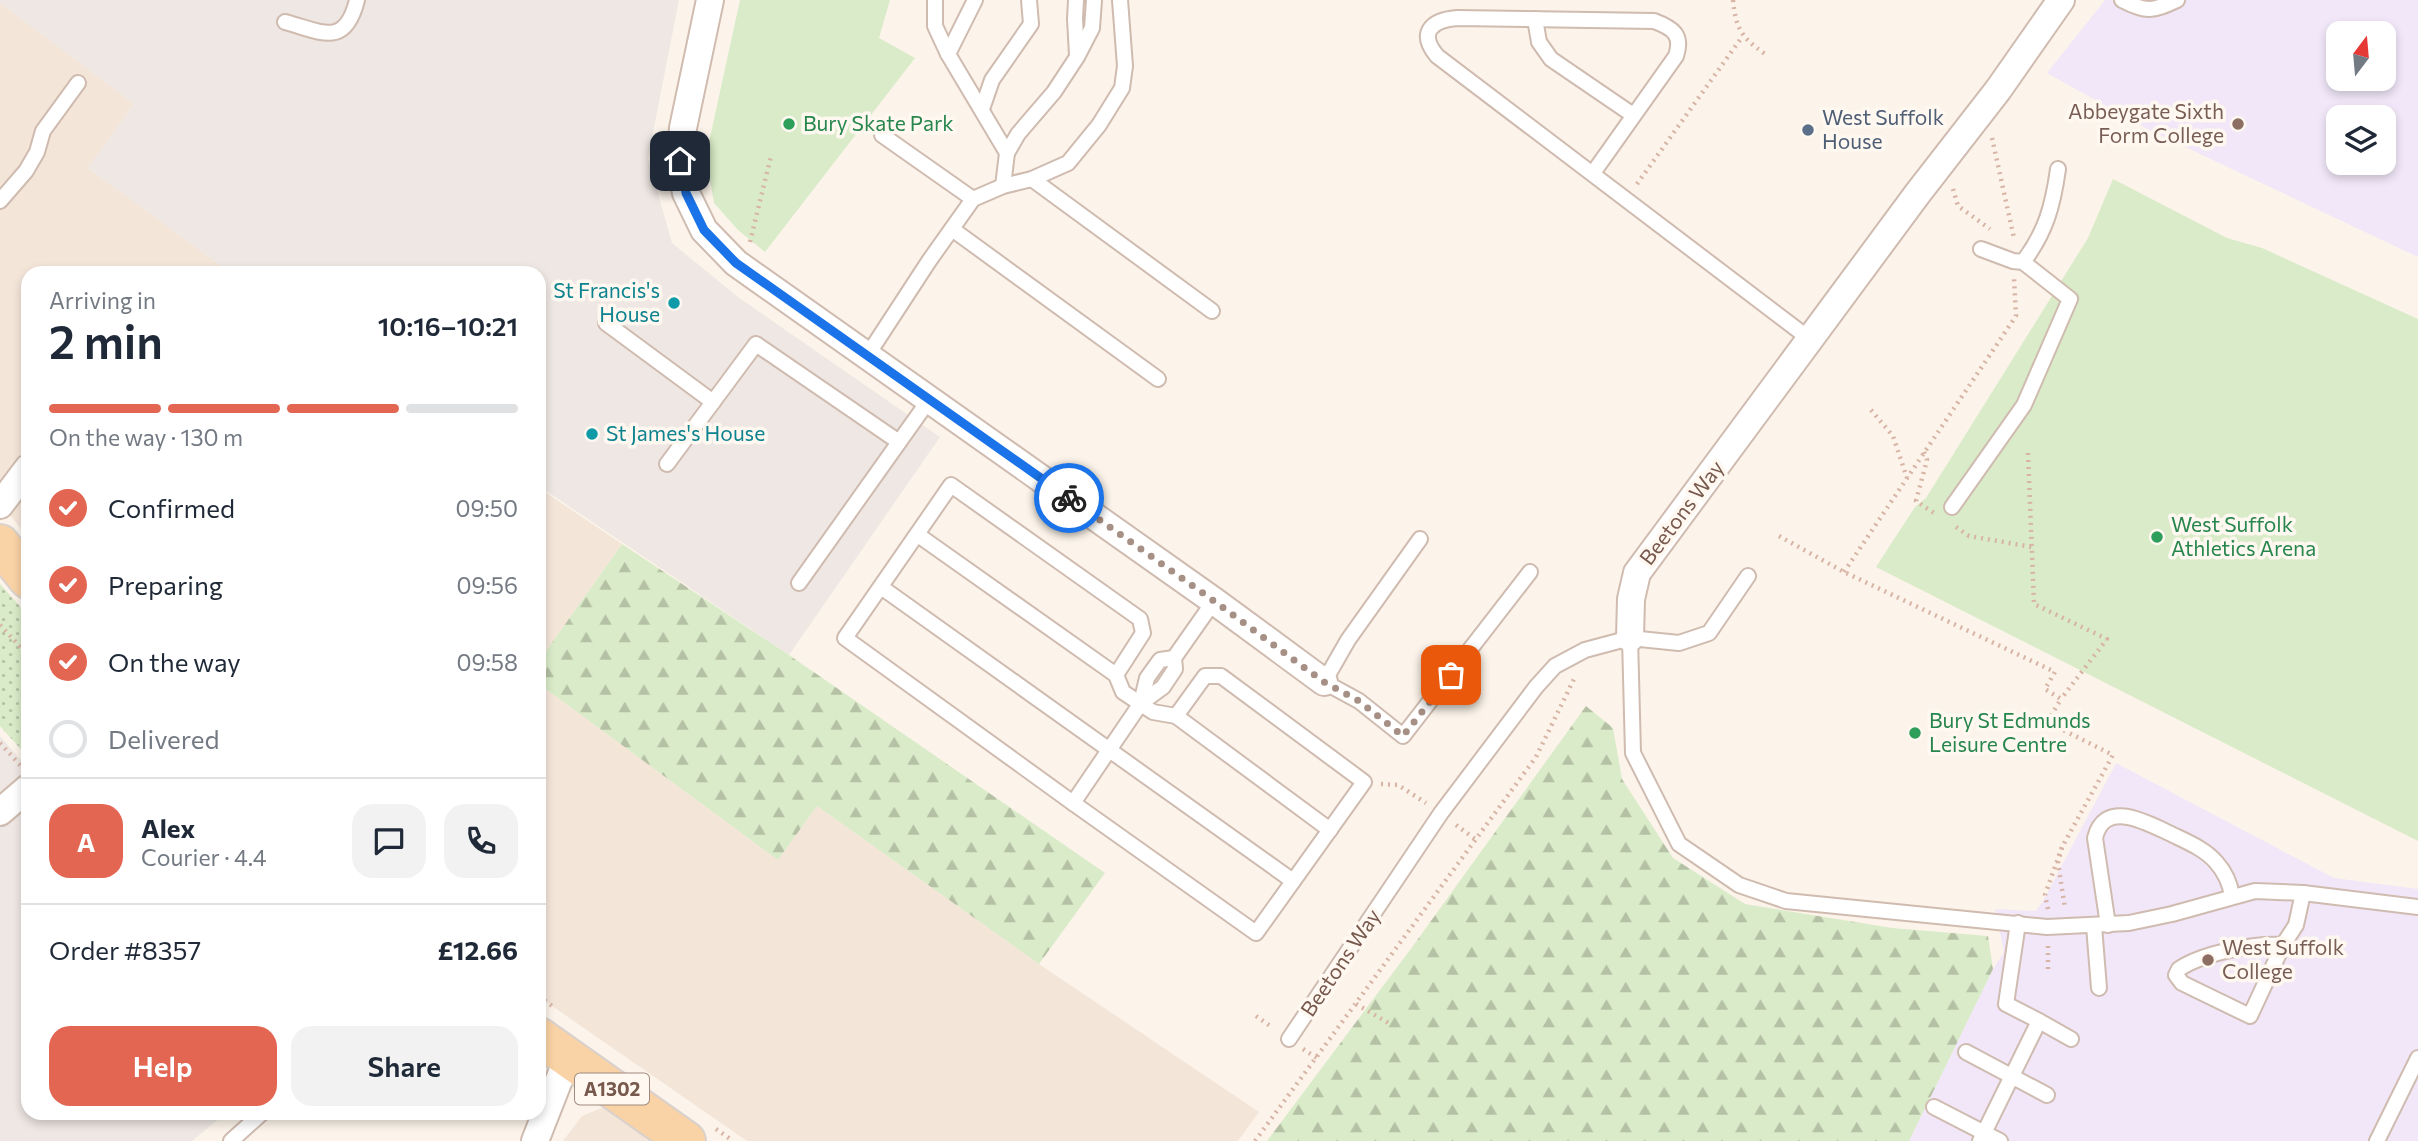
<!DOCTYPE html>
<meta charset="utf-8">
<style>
:root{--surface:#fff;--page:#f2f2f3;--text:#1f2937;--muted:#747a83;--line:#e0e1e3;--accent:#e36653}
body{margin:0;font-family:Commissioner,sans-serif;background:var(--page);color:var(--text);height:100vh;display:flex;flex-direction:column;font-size:26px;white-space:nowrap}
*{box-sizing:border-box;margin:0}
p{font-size:23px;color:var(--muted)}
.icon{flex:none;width:38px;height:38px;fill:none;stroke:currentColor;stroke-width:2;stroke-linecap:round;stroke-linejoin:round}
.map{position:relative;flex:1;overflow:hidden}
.details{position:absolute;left:21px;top:266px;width:525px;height:854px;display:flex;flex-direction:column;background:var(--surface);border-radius:21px;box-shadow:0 4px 10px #0003}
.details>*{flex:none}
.needle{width:46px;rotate:16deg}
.buttons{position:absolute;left:2326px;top:21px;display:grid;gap:14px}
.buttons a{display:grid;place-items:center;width:70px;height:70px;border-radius:14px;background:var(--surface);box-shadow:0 4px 10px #0003;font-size:35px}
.pin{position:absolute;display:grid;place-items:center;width:60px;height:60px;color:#fff;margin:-30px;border-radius:14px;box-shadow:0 4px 10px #0006}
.courier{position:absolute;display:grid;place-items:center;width:70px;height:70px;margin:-35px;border:5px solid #1a73e8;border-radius:50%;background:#fff;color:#222;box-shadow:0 2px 9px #0007}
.headline em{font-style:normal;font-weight:600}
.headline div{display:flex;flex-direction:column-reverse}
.headline{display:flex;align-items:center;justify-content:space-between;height:119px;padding:0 28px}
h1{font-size:46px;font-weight:600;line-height:52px}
.bar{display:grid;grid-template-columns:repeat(4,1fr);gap:10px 7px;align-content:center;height:84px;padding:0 28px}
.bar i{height:9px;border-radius:5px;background:var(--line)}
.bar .active{background:var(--accent)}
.bar p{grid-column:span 4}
.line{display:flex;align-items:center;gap:18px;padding:0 28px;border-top:2px solid var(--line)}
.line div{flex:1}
.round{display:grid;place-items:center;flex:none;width:74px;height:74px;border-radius:21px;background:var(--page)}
ol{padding:0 28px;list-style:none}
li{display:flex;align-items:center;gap:21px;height:77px}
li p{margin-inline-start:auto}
li .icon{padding:7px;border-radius:50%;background:var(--accent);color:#fff;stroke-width:4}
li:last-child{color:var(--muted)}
li i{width:38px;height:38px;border:4px solid var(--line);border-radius:50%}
.button{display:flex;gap:14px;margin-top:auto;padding:14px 28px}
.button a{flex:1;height:80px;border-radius:21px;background:var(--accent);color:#fff;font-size:28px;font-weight:600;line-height:80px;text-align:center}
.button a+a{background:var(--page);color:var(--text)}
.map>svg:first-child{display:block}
.residential{fill:#f4e5d9}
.industrial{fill:#eee7e3}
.education{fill:#f1e7f9;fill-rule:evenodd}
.grass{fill:url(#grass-dots)}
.forest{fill:url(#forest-firs)}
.pitch{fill:#d9ebc8}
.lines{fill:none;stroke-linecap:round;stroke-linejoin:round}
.service-casing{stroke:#cfbbaf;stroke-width:18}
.minor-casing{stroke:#cfbbaf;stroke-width:30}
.primary-casing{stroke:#d9d1cd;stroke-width:42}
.path{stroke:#d7b4a5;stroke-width:4.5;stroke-dasharray:2 5;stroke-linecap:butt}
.service{stroke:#fff;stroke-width:14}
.minor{stroke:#fff;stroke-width:26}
.primary{stroke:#f9d2a5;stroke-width:38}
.done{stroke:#a68f84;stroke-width:7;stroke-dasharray:0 12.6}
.route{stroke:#1a73e8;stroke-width:9}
.leisure-dot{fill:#2e9e5b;stroke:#fff8f1;stroke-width:2.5}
.education-dot{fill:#8d6e63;stroke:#fff8f1;stroke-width:2.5}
.service-dot{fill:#5c6f8a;stroke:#fff8f1;stroke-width:2.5}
.culture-dot{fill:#0f9aa8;stroke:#fff8f1;stroke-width:2.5}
.labels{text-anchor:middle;stroke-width:7;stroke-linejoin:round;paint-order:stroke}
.shield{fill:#fff8f1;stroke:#a0897e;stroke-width:2}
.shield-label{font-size:19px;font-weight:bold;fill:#78594d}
.education-label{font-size:21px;fill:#785e54;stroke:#fff8f1;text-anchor:end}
.service-label{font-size:21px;fill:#4e5e75;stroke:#fff8f1;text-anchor:start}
.leisure-label{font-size:21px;fill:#27864d;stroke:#fff8f1;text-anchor:start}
.culture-label{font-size:21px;fill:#0d838f;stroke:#fff8f1;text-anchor:end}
.street-label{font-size:21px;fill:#78594d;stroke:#fff8f1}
</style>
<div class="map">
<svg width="2418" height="1141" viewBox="0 0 2418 1141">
<defs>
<pattern id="grass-dots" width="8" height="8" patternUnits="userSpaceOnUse" patternTransform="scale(1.75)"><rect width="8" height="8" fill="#d9ebc8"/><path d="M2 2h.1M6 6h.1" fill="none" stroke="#b5c1a5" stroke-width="1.8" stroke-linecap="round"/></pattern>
<pattern id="forest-firs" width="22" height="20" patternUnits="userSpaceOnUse" patternTransform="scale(1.75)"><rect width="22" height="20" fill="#d9ebc8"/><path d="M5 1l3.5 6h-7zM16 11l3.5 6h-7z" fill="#b5c1a5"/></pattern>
</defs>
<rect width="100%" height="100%" fill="#fcf4ea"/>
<g class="residential">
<path d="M0,3l134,101 -46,64 143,105h-203v264l-28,-34z"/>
<path d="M539,488l83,56 -83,117z"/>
<path d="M539,684l239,176 39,-54 222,158 220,148 -21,29h-491l-208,-144z"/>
<path d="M604,1107l49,34h-90l19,-25z"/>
</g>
<g class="industrial">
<path d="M0,0h679l-31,158 24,85 66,54 202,140 -151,218 -250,-169v-213h-308l-143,-105 46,-64 -134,-101z"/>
<path d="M0,736l28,32v345h198l-34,28h-192z"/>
</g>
<g class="education">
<path d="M2105,0h313v257l-269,-127 -102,-57zM2338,33h46v46h-46zM2338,117h46v46h-46z"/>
<path d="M2116,763l218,115 84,11v252h-509l84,-172 11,-17 -9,-43 41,2 7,-10z"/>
</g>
<path class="grass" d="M0,584l28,31v142l-28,-31z"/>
<g class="forest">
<path d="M622,544l167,111 316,218 -66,91 -222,-158 -39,54 -239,-176v-23z"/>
<path d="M1586,706l27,22 9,51 51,79 72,46 147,24 96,8 5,33 -84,172h-642l143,-191z"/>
</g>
<g class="pitch">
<path d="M740,0h150l-11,38 36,20 -150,194 -27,-22 -24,-27 -8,-47z"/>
<path d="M2113,179l114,59 35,10 156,71v522l-542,-274 39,-60 11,-9 162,-260z"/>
</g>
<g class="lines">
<g class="service-casing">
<g id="service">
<path d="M935,0v26l13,28 59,99"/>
<path d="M1076,0l-1,19 2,36"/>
<path d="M2122,0c25,13 31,11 55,0"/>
<path d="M1535,19l4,23 12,17 82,56"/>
<path d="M285,22c37,10 60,26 72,-22"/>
<path d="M948,54l27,-54"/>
<path d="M982,109l10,-29 39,-56 -2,-24"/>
<path d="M882,135l91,64"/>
<path d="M1593,173l83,-117c7,-21 -3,-28 -22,-35l-197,-3c-26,2 -39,15 -20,38l374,284"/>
<path d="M1032,179l180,132"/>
<path d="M1003,186l4,-33 11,-19 36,-42 23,-35 15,-29 2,-28"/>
<path d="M0,201l26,-30 11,-19 6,-21 35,-48"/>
<path d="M952,229l206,150"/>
<path d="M2023,262c23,-30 30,-57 35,-93"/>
<path d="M606,323l107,79"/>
<path d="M867,356l62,-95 44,-62 30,-13 29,-7 36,-16 31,-38 23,-37 3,-22 -5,-66"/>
<path d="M667,464l89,-120 143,98"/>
<path d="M1952,507l72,-102 46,-106 -47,-37 -10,-1 -32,-12"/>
<path d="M918,535l198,140 7,17 30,20 23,4 154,114"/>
<path d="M1420,539l-72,101 -24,42 35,19 44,35 127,-164"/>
<path d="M799,583l130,-183"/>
<path d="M881,587l412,294"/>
<path d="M1630,638l3,115 46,91 60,41 47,16 261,26 82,-4 43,-9 83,-23 48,2 115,14"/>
<path d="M1116,675l27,-42 -3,-14 -189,-134 -106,153 228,165 183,130 108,-151 -143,-106h-16l-29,40"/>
<path d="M1141,703l6,-25 13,-18 14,-2"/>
<path d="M1073,803l68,-100 22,-16 12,-18 -1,-11 40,-57"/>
<path d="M2108,925l-13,-87c9,-39 51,-16 74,-5 16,8 35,15 47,29 9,10 14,21 16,34"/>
<path d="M2094,926l5,62"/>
<path d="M2283,945l-33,71 -68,-33 -6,-8 3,-6c24,-16 75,-26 104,-24l13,-20 7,-32"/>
<path d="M2039,1021l32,18"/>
<path d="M1289,1039l152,-226 95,-126 19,-21 30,-16 45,-12 49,5 30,-10 39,-57"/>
<path d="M1966,1052l81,43"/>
<path d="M1934,1107l66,34"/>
<path d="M231,1141l31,-28"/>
<path d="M1980,1141l59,-120 -33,-17 12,-81"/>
<path d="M2377,1141l41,-83"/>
</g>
</g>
<g class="minor-casing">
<g id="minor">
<path d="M710,0l-27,128 -3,33 6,32 18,37 32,33 478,338 110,81"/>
<path d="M0,505l28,-37"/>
<path d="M1630,638l1,-39 6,-26 281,-380 80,-103 63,-90"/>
<path d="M0,812l28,-24"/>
<path d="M535,1141l33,-84"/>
</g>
</g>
<g class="primary-casing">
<g id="primary">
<path d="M0,544l28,35"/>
<path d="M539,1037l147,104"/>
</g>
</g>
<g class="path">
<path d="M1733,0c3,29 8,37 32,54"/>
<path d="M1992,138l22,100"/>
<path d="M1637,184l105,-147"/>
<path d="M1953,189l5,17 32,23"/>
<path d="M750,242l21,-86"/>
<path d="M1871,410l22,26 14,42"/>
<path d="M1924,452l3,8 -11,41 18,12"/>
<path d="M2028,453l6,151 73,35 -46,60"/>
<path d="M1956,527l13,9 63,11"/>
<path d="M1779,536l65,36 211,100 -10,17 16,10 -14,23 66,33 -51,92 -4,16 7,45"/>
<path d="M1844,572l172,-256 -2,-38"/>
<path d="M0,625l28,30"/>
<path d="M0,743l21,23"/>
<path d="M1381,784l17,1 28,18"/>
<path d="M1456,825l19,14"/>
<path d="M2048,909l-3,-14 17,-48"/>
<path d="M2048,946v26"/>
<path d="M539,996l13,10"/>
<path d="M1356,1004l36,21"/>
<path d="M1256,1016l17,12"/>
<path d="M1303,1049l14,9"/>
<path d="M716,1129l17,12"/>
<path d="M1255,1141l281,-384 39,-80"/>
</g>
<use href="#service" class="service"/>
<use href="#minor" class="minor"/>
<use href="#primary" class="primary"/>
</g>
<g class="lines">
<path class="done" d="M1069,498l145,103 110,81 35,19 44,35 48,-61"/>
<path class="route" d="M680,161l6,32 18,37 32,33 333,235"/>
</g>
<g class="leisure-dot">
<circle cx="789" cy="124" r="7"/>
<circle cx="2157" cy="537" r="7"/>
<circle cx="1915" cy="733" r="7"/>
</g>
<g class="education-dot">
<circle cx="2238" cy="124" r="7"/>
<circle cx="2208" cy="960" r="7"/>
</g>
<circle class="service-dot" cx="1808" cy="130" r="7"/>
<g class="culture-dot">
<circle cx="674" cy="303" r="7"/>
<circle cx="592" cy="434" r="7"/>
</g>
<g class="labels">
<rect class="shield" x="575" y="1073.5" width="74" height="31" rx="5"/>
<g class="shield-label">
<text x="612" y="1096">A1302</text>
</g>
<g class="education-label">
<text x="2224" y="119">Abbeygate Sixth<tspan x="2224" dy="24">Form College</tspan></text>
<text x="2222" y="955" text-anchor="start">West Suffolk<tspan x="2222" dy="24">College</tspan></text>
</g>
<g class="service-label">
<text x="1822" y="125">West Suffolk<tspan x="1822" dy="24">House</tspan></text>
</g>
<g class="leisure-label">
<text x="803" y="131">Bury Skate Park</text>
<text x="2171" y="532">West Suffolk<tspan x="2171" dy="24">Athletics Arena</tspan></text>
<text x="1929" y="728">Bury St Edmunds<tspan x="1929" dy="24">Leisure Centre</tspan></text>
</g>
<g class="culture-label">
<text x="660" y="298">St Francis's<tspan x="660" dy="24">House</tspan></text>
<text x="606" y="441" text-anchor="start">St James's House</text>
</g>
<g class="street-label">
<text transform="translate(1682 513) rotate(-53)" y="7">Beetons Way</text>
<text transform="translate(1341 963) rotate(-56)" y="7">Beetons Way</text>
</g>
</g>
</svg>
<div class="buttons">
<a><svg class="needle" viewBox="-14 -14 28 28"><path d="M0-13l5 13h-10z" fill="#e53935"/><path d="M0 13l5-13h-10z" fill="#747a83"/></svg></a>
<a><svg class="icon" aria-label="layers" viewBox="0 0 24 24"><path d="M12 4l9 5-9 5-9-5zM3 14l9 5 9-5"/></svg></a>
</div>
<div class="pin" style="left:1451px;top:675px;background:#ea580c"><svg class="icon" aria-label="bag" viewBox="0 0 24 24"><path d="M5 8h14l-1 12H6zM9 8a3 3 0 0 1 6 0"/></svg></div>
<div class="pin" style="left:680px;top:161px;background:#1f2937"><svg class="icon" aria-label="home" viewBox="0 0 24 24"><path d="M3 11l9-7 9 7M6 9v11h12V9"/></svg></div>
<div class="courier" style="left:1069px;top:498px"><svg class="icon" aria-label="bike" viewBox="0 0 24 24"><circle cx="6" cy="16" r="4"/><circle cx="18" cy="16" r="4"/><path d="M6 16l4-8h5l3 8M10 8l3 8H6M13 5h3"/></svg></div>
<section class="details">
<div class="headline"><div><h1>2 min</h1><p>Arriving in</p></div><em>10:16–10:21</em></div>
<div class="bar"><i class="active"></i><i class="active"></i><i class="active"></i><i></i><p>On the way · 130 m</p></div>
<ol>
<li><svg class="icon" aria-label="check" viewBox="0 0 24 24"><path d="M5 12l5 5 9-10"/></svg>Confirmed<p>09:50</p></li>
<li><svg class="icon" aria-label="check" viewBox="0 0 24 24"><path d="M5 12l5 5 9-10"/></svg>Preparing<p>09:56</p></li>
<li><svg class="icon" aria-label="check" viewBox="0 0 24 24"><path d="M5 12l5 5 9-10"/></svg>On the way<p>09:58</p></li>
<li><i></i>Delivered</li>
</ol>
<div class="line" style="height:126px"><b class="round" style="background:var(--accent);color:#fff">A</b><div><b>Alex</b><p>Courier · 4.4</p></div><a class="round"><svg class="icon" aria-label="chat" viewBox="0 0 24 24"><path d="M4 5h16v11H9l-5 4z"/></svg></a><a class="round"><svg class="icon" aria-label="phone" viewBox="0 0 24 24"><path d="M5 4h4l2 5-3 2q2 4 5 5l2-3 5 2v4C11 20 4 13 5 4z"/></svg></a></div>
<div class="line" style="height:91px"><div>Order #8357</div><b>£12.66</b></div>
<div class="button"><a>Help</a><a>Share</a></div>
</section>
</div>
